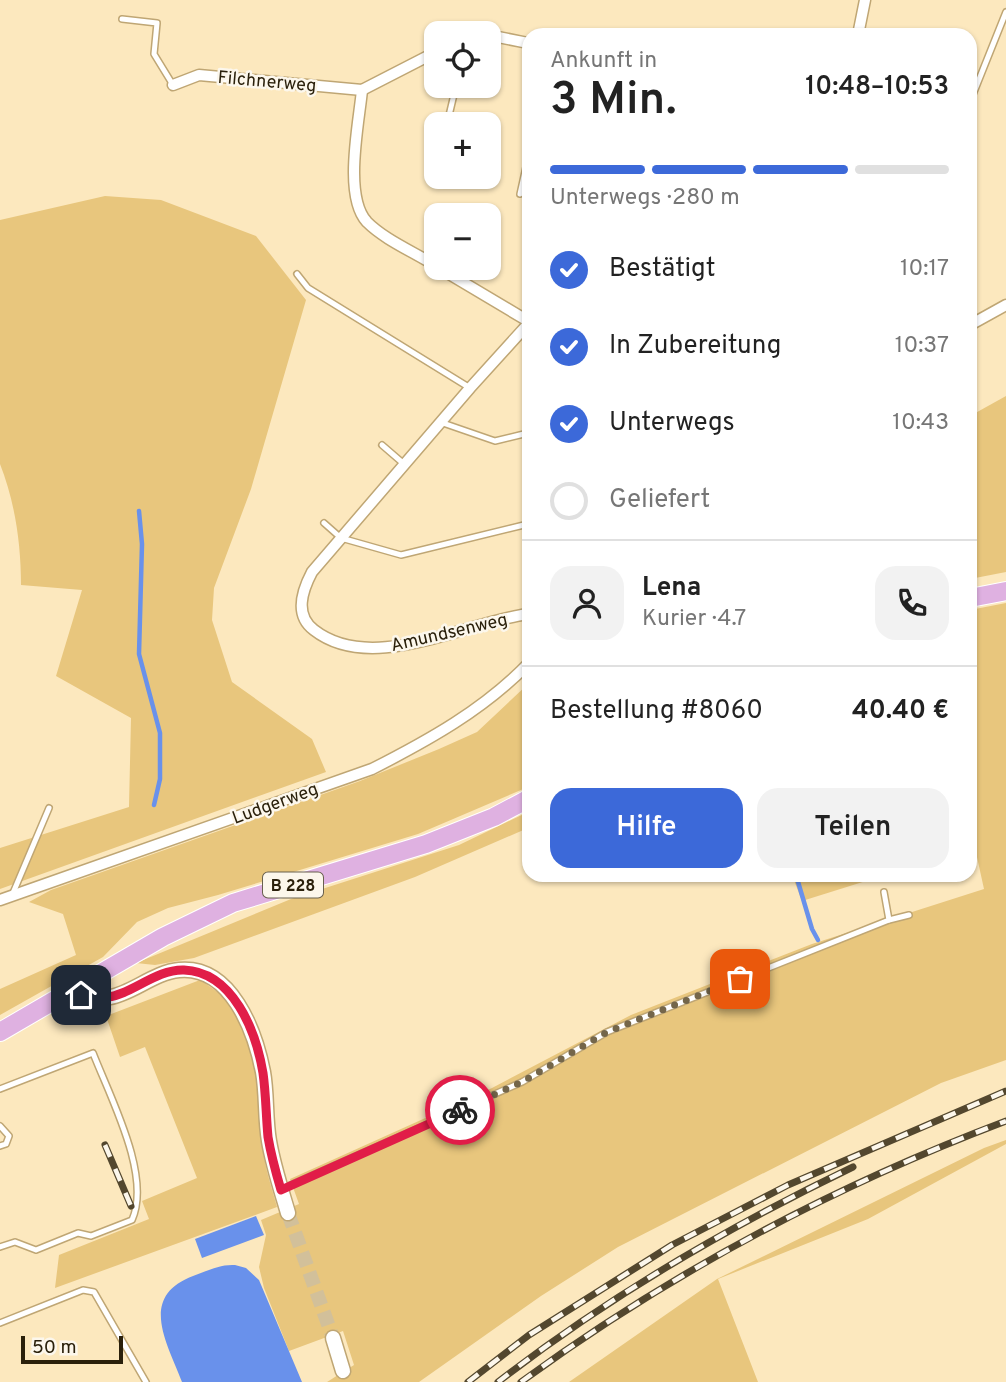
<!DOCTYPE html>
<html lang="de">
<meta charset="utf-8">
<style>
:root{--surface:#fff;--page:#f2f2f2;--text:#222;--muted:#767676;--line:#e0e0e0;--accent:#3c69d9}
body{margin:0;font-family:Overpass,sans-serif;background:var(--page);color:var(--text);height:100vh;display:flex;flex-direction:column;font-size:26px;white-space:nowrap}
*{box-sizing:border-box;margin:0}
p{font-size:23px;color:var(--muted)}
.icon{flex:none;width:38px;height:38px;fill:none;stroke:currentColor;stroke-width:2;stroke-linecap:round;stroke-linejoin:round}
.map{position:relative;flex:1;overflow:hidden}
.drawer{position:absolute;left:522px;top:28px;width:455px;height:854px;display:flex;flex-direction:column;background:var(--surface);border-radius:21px;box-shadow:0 2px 5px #0004}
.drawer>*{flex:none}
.tools{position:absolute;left:424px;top:21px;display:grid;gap:14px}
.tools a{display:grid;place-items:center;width:77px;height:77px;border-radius:14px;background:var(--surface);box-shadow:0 2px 5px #0004;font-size:35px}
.scale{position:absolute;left:21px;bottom:18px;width:102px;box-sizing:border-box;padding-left:7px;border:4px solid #2a200b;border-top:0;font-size:19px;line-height:24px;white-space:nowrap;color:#2a200b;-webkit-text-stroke:5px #fcf7ec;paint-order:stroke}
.pin{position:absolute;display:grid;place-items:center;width:60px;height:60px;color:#fff;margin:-30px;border-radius:14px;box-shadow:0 4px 10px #0006}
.courier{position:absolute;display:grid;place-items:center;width:70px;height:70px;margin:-35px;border:5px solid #e11d48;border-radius:50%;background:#fff;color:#222;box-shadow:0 2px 9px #0007}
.overview em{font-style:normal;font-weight:600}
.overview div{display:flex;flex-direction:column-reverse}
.overview{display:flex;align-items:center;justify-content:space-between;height:119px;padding:0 28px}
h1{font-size:46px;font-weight:600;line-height:52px}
.bar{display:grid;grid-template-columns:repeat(4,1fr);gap:10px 7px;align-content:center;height:84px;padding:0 28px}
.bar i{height:9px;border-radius:5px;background:var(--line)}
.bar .selected{background:var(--accent)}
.bar p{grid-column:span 4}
.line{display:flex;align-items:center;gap:18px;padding:0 28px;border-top:2px solid var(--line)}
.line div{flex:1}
.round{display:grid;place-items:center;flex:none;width:74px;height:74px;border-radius:21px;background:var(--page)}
ol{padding:0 28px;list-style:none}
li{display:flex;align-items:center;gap:21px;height:77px}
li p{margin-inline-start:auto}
li .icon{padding:7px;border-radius:50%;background:var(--accent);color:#fff;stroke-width:4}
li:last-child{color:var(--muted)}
li i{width:38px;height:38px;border:4px solid var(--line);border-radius:50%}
.button{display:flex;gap:14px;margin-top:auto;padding:14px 28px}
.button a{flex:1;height:80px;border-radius:21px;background:var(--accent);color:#fff;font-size:28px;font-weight:600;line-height:80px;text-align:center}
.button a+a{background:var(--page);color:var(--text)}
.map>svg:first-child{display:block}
.green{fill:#e8c67d}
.water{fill:#6991eb}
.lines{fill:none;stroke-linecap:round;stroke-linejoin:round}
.stream{stroke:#6991eb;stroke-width:4.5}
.tertiary-tunnel{stroke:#d2c09a;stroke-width:14;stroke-dasharray:14 7;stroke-linecap:butt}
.service-casing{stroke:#bfa674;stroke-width:8}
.minor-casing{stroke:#bfa674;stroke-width:13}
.tertiary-casing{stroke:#bfa674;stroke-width:17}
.primary-casing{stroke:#fff;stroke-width:20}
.service{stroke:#fff;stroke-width:5}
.minor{stroke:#fff;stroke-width:10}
.tertiary{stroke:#fff;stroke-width:14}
.primary{stroke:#dfb1e1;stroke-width:18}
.rail-casing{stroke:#53472e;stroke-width:7}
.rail{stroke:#fcf7ec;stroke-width:4.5;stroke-dasharray:13;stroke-linecap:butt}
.done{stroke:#74664a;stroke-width:7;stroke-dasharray:0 12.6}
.route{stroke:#e11d48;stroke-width:9}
.labels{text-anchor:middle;stroke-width:5;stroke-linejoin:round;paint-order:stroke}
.shield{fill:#fcf7ec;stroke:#69604e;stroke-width:2}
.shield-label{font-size:16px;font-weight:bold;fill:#2a200b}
.street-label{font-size:18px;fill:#2a200b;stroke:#fcf7ec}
</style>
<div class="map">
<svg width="1006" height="1382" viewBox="0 0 1006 1382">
<rect width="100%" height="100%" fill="#fce8be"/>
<g class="green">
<path d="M105,196l56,4 95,36 50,64 -55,189 -37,99 -2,32 20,62 80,57 14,33 -326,117v-41l129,-41 2,-89 -75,-42 26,-86 -61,-5c0,-41 -6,-83 -21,-121v-244z"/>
<path d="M1006,396v176l-36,7v-163z"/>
<path d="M1006,603v457l-65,23 -323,164 -77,49 -122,86h-92l27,-17 -11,-34 -54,20 -25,-63 -5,-21 7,-32 -5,-15 38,-16 -9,-25 202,-91 139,-73 181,-71 172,-55 -9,-41 -5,1v-239z"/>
<path d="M528,684v103l-110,47 -200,61 -50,13 -31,14 -34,35 -103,58v-26l76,-34 -13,-41 -34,-12 22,-12 309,-109 79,-32 38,-17z"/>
<path d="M528,812v16l-113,49 -221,81 -39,7 -19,-2 155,-64 168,-54z"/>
<path d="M792,875h93l-83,26z"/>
<path d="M200,980c12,8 25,16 33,28 27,36 25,98 30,141 2,20 9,39 14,58l-222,81 4,-33 90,-36 -7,-18 55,-23 -52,-131 -25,10 -14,-41z"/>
<path d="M1006,1140v4l-138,75 -150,60 40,103h-189l148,-103 267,-131z"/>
</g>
<g class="water">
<path d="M256,1216l8,19 -62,23 -7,-19z"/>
<path d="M235,1265l11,3 13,12 43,102h-120c-15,-40 -44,-85 11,-106 14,-5 27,-12 42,-11z"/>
</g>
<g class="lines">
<g class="stream">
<path d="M139,511l3,33 -3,110 21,79v46l-6,26"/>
<path d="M796,875l16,54 6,11"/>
</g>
<path class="tertiary-tunnel" d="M288,1213l45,125"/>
<g class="service-casing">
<g id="service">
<path d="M122,19l35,4 -3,31 19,31"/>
<path d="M970,102l36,-90"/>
<path d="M447,124l9,-38"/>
<path d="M520,194l8,-36"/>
<path d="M297,274l11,14 162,100"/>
<path d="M440,422l55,19 33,-8"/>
<path d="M382,445l22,19"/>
<path d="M324,523l17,15 60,17 127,-31"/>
<path d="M13,893l36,-85"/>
<path d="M889,920l20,-5"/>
<path d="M0,1089l93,-36c17,44 59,123 39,167l-41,16 -13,-3 -42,17 -21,-8 -15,5"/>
<path d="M0,1126l9,10 -3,8 -6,2"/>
<path d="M284,1188l238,-106 85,-50 282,-112 -5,-28"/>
<path d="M0,1323l83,-33 11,2 52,90"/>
</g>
</g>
<g class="minor-casing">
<g id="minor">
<path d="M488,35l40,8"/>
<path d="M858,35l7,-35"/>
<path d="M173,85l26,-10 163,15 74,-38"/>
<path d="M362,90c-3,33 -19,106 5,132 18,18 47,30 69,44"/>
<path d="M439,268l89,53"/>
<path d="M528,324l-58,64 -158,184c-10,19 -18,43 2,58 58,45 151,-8 214,-16"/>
<path d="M970,325l36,-20"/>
<path d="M0,900l372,-131c57,-29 111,-59 156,-105"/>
</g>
</g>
<g class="tertiary-casing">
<g id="tertiary">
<path d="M68,993c12,2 30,6 42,4 21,-3 45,-25 69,-27 52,-5 76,61 84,102 4,22 2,46 6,69 4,24 12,48 19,72"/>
<path d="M333,1338l10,33"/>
</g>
</g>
<g class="primary-casing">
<g id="primary">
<path d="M970,598l36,-7"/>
<path d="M0,1032l163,-95 70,-34 193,-59 68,-27 34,-18"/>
</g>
</g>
<use href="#service" class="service"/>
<use href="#minor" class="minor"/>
<use href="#tertiary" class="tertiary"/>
<use href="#primary" class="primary"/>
<g class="rail-casing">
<g id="rail">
<path d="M105,1145l26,61"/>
<path d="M468,1382l61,-47 143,-90 116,-60 218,-94"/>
<path d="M498,1382c110,-85 230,-155 355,-215"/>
<path d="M521,1382c148,-108 313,-196 485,-261"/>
</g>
</g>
<use href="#rail" class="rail"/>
</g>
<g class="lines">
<path class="done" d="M460,1110l62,-28 85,-50 133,-53"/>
<path class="route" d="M81,995c9,0 19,3 27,2 23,-2 48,-28 76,-27 49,2 72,61 79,103 3,21 3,43 5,64 3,18 8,36 13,53l179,-80"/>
</g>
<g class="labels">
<rect class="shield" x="263" y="872.5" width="60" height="25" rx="5"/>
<g class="shield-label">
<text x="293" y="891">B 228</text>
</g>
<g class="street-label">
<text transform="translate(267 81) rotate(5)" y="6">Filchnerweg</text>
<text transform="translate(449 632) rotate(-13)" y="6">Amundsenweg</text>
<text transform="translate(275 803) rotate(-20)" y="6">Ludgerweg</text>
</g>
</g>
</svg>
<div class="tools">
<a><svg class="icon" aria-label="locate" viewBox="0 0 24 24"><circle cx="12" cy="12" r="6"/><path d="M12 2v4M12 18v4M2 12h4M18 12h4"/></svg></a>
<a>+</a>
<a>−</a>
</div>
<div class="scale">50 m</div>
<div class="pin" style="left:740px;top:979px;background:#ea580c"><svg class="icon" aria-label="bag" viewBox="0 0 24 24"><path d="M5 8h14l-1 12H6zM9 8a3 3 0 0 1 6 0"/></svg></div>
<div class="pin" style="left:81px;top:995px;background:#1f2937"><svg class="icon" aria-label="home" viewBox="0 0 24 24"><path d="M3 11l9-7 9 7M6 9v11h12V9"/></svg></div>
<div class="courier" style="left:460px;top:1110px"><svg class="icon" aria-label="bike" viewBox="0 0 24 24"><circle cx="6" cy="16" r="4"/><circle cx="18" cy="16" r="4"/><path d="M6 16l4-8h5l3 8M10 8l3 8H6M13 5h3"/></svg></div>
<section class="drawer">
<div class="overview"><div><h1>3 Min.</h1><p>Ankunft in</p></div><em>10:48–10:53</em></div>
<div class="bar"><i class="selected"></i><i class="selected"></i><i class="selected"></i><i></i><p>Unterwegs · 280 m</p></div>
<ol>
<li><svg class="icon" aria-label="check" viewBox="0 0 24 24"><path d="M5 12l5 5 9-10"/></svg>Bestätigt<p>10:17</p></li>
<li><svg class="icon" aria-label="check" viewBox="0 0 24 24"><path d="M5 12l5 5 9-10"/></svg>In Zubereitung<p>10:37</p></li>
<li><svg class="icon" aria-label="check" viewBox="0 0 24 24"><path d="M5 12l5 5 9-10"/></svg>Unterwegs<p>10:43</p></li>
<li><i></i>Geliefert</li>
</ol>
<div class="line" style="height:126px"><a class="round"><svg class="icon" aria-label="person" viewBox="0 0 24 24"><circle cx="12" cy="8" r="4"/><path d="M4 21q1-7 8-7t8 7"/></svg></a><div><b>Lena</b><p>Kurier · 4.7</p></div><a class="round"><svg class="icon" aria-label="phone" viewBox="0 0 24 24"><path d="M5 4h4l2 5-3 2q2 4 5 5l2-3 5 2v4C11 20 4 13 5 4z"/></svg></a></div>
<div class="line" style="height:91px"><div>Bestellung #8060</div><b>40.40 €</b></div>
<div class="button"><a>Hilfe</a><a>Teilen</a></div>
</section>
</div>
